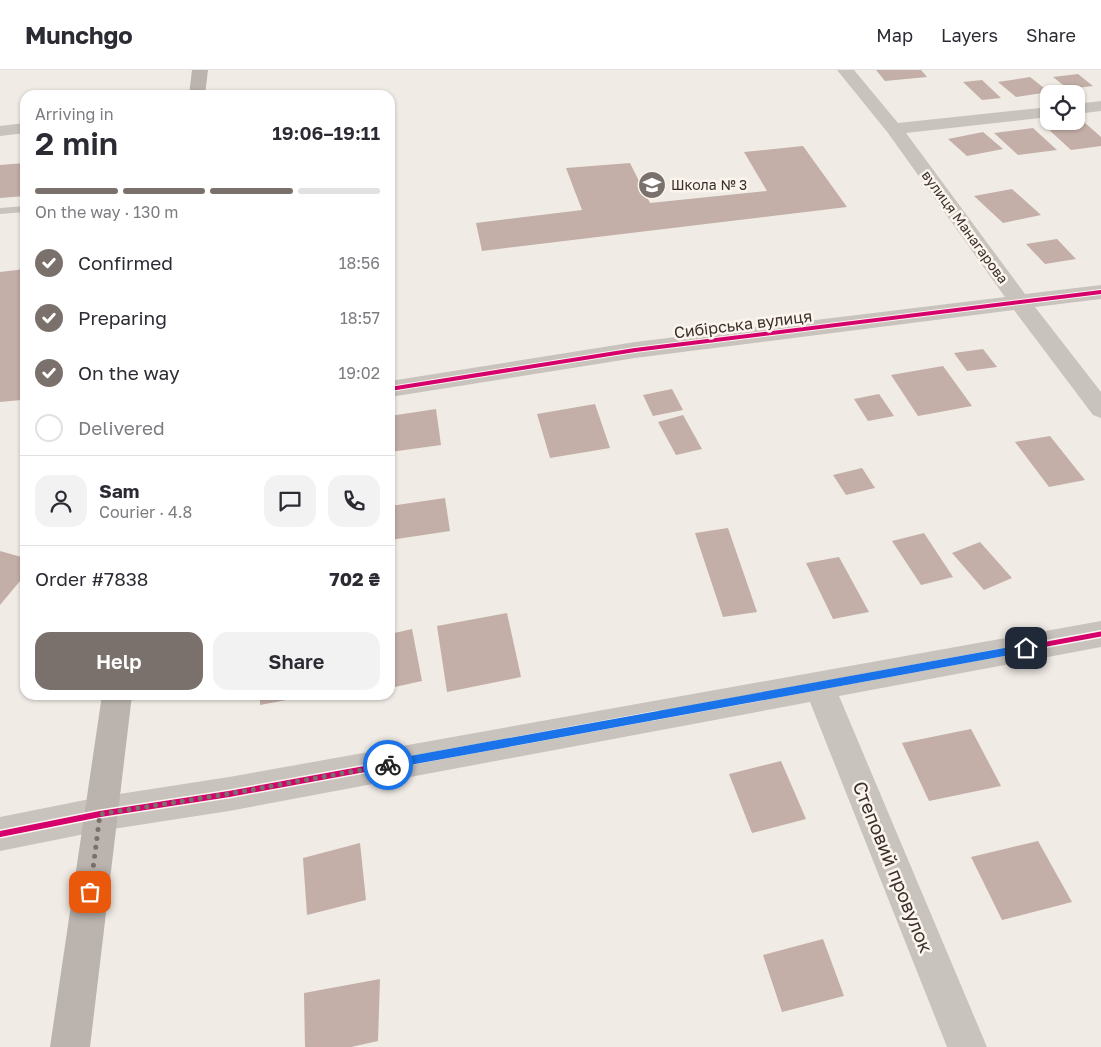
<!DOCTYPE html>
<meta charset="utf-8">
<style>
:root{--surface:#fff;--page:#f2f2f3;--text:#2b2b33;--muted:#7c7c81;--line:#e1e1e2;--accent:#7a716c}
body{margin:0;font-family:"Golos Text",sans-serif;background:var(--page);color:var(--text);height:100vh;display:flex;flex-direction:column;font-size:19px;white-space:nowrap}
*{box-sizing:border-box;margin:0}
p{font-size:16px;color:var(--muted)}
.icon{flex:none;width:28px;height:28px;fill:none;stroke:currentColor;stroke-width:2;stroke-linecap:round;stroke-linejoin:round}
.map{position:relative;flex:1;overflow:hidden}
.panel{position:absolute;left:20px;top:20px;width:375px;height:610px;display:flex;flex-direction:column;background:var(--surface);border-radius:15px;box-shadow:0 1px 4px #0004}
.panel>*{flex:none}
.tools{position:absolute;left:1040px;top:15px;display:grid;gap:10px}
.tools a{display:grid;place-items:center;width:45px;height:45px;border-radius:10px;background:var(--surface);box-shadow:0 1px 4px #0004;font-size:25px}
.pin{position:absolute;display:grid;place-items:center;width:42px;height:42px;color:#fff;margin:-21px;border-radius:10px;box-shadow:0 2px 8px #0006}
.courier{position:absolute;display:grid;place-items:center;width:50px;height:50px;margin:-25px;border:4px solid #1a73e8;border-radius:50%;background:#fff;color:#222;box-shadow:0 1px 6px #0007}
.summary em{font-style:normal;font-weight:600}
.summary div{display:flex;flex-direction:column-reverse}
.summary{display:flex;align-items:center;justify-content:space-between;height:85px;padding:0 15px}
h1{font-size:32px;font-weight:600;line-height:38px}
.bar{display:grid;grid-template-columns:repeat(4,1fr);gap:8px 5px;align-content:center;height:60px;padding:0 15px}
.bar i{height:6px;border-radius:4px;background:var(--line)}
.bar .active{background:var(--accent)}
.bar p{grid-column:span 4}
.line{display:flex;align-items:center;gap:12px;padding:0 15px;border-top:1px solid var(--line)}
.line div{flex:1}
.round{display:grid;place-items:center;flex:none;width:52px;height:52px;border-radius:15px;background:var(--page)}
ol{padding:0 15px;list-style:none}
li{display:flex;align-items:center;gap:15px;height:55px}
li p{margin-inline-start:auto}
li .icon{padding:5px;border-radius:50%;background:var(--accent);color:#fff;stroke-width:4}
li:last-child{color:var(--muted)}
li i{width:28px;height:28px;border:2px solid var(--line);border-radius:50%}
.primary-button{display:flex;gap:10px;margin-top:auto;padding:10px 15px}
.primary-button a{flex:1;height:58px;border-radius:15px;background:var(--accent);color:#fff;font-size:20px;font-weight:600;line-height:58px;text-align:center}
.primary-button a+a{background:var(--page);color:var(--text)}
header{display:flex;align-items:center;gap:30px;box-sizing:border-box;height:70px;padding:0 25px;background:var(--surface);border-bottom:1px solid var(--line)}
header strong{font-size:24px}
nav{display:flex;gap:28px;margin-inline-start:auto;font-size:18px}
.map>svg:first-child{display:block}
.building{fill:#c3afa7}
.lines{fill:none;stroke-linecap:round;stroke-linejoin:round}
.lane{fill:#c9c3be;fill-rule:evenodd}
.street{fill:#c9c3be;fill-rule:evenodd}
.secondary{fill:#bab3ae;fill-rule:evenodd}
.cycleway-far2-casing{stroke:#fbf5ee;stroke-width:6}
.cycleway-far1-casing{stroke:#fbf5ee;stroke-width:8}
.cycleway-casing{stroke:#fbf5ee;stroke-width:9}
.cycleway-far2{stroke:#d6006c;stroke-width:4}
.cycleway-far1{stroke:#d6006c;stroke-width:5}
.cycleway{stroke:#d6006c;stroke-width:6}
.route{fill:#1a73e8}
.done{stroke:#7a716c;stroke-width:5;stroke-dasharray:0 9}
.labels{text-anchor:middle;stroke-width:5;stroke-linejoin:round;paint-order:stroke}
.far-poi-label{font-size:14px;fill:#3b302b;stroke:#fbf5ee;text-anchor:start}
.far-street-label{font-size:14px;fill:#3b302b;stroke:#fbf5ee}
.street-label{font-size:16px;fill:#3b302b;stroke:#fbf5ee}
.near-street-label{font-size:19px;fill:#3b302b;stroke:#fbf5ee}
</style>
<header>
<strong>Munchgo</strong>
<nav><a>Map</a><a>Layers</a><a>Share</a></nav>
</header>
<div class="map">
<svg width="1101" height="977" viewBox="0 0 1101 977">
<rect width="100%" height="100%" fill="#f0ebe5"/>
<g class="building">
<path d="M876,0h45l6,7 -42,4z"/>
<path d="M1078,4l15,12 -25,3 -15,-12z"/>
<path d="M1030,7l19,15 -33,5 -18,-15z"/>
<path d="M982,10l19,18 -19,2 -19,-18z"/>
<path d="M1084,52l17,15v9l-30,4 -25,-23z"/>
<path d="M1033,58l24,22 -39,5 -24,-22z"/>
<path d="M983,62l20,17 -36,7 -19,-17z"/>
<path d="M803,76l44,61 -365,44 -6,-28 106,-13 -16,-42 64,-5 20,40 117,-12 -23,-39z"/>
<path d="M25,93v33l-25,2v-33z"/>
<path d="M1012,119l29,26 -38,8 -29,-27z"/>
<path d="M1057,169l19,20 -31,5 -19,-20z"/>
<path d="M25,199v116l-4,15 -21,2v-130z"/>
<path d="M983,279l14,18 -30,4 -13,-18z"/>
<path d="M943,296l29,40 -54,10 -27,-41z"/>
<path d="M672,319l11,21 -30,6 -10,-21z"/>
<path d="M879,324l15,22 -26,5 -14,-22z"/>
<path d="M595,334l15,44 -60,10 -13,-44z"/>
<path d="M436,339l5,36 -51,7v-36z"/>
<path d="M683,345l19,34 -26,6 -18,-33z"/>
<path d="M1050,366l35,44 -36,7 -34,-45z"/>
<path d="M862,398l13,20 -29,7 -13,-20z"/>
<path d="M445,428l5,33 -60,9v-34z"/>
<path d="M728,458l29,84 -34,5 -28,-84z"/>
<path d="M924,463l29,44 -32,8 -29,-44z"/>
<path d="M980,472l32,36 -28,12 -32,-37z"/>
<path d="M0,481l25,7v17l-25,30z"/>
<path d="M839,487l30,55 -36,7 -27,-56z"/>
<path d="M507,543l14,64 -74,15 -10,-66z"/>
<path d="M412,559l10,52 -32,7v-54z"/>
<path d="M260,625h47v1l-47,9z"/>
<path d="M971,659l30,57 -72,15 -27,-58z"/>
<path d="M781,691l25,58 -54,14 -23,-59z"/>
<path d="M1038,771l34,61 -70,18 -31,-63z"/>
<path d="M360,773l6,57 -59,15 -4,-57z"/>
<path d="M823,869l21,57 -62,16 -19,-57z"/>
<path d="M380,909l-2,62 -27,6h-46l-1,-54z"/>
</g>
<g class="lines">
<path class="lane" d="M25,136v6l-25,2v-6z"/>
<g class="street">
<path d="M837,0h17l44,53 151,-16v10l-143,16 119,161 76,-9v14l-66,8 66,85v26l-8,-3 -79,-105 -379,48 -245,39v-16l245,-39 370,-45 -117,-164z"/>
<path d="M1101,31v10l-25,3v-10z"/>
<path d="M25,53v10l-25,3v-10z"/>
<path d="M1101,551v26l-262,49 148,351h-40l-137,-345 -581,109 -129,20 -100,20v-34l100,-20 129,-20z"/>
</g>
<g class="secondary">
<path d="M192,0h16l-3,25h-16z"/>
<path d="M102,625h30l-42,352h-40z"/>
</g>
<g class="cycleway-far2-casing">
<path id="cycleway-far2" d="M390,319l245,-39 466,-58"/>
</g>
<g class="cycleway-far1-casing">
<path id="cycleway-far1" d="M651,647l450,-83"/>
</g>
<g class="cycleway-casing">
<path id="cycleway" d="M0,764l100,-20 129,-20 429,-79"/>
</g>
<use href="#cycleway-far2" class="cycleway-far2"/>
<use href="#cycleway-far1" class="cycleway-far1"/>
<use href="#cycleway" class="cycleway"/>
</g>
<path class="route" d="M1026,574l4,4 -4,4 -638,117 -4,-4 4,-5z"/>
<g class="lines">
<path class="done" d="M90,822l10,-78 128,-20 160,-29"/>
</g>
<defs>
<g id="school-disc" transform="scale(1.4375)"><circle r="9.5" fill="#7a716c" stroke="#fbf5ee"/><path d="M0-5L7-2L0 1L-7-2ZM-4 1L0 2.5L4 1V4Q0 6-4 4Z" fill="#fff"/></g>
</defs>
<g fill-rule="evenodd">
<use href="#school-disc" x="652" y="115"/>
</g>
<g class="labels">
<g class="far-poi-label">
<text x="671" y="120">Школа № 3</text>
</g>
<g class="far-street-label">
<text transform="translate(965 157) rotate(54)" y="5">вулиця Манагарова</text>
</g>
<g class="street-label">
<text transform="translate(743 254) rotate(-7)" y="6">Сибірська вулиця</text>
</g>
<g class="near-street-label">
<text transform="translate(893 797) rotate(68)" y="7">Степовий провулок</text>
</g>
</g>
</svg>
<div class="tools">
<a><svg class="icon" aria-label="locate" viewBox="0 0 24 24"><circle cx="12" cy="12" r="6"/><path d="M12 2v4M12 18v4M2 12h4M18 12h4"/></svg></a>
</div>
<div class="pin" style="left:90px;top:822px;background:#ea580c"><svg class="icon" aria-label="bag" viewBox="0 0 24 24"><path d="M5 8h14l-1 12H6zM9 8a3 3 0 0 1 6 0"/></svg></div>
<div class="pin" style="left:1026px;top:578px;background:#1f2937"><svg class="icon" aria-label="home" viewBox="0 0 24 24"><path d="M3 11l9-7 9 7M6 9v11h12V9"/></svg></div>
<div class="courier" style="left:388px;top:695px"><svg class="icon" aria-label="bike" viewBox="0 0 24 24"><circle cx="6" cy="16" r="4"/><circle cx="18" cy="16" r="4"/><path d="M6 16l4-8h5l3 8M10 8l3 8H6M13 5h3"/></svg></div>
<section class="panel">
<div class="summary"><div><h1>2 min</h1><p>Arriving in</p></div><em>19:06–19:11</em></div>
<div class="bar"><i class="active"></i><i class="active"></i><i class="active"></i><i></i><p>On the way · 130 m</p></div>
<ol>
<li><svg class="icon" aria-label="check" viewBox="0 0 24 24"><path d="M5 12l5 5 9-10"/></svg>Confirmed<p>18:56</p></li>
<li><svg class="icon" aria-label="check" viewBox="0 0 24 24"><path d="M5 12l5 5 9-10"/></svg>Preparing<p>18:57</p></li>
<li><svg class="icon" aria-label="check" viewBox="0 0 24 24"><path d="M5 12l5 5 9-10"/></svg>On the way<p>19:02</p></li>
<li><i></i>Delivered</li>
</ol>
<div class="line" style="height:90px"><a class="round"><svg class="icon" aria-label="person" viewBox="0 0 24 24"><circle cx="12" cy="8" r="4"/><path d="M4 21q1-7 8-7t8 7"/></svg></a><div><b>Sam</b><p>Courier · 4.8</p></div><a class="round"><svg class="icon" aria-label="chat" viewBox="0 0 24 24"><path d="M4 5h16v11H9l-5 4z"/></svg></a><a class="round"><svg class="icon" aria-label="phone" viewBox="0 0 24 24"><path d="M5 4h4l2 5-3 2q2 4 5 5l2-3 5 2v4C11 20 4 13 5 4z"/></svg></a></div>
<div class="line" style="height:65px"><div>Order #7838</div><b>702 ₴</b></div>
<div class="primary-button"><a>Help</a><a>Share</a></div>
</section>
</div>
